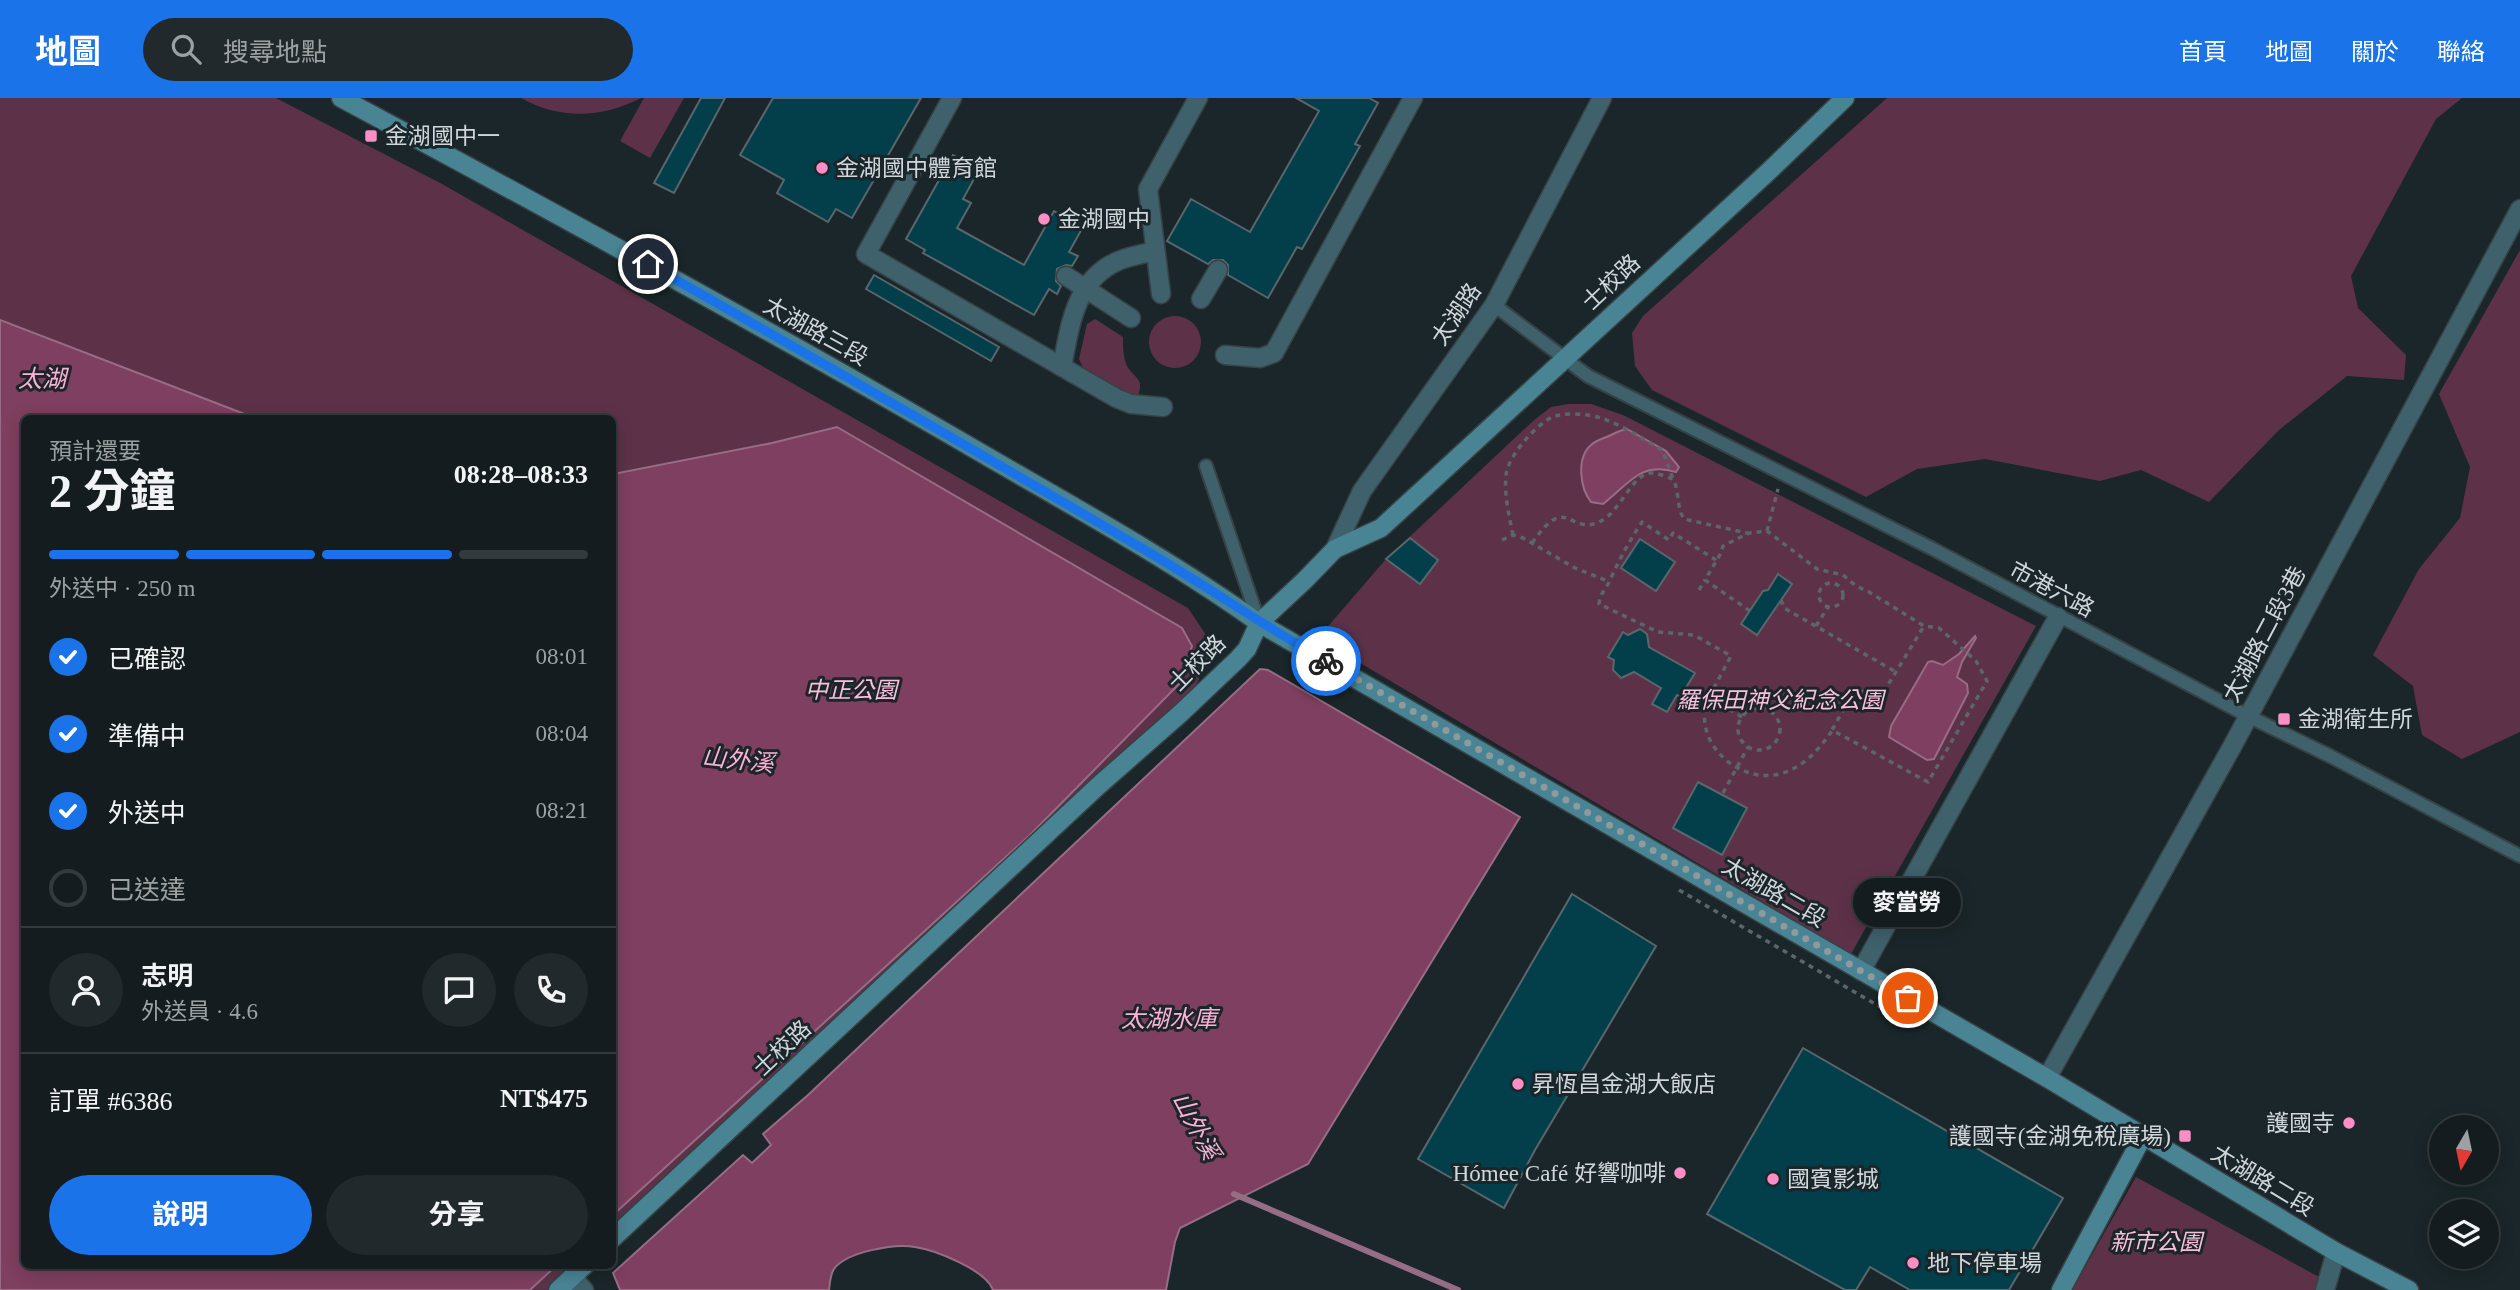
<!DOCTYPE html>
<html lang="zh-TW">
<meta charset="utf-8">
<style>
:root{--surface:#141c1f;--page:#21292c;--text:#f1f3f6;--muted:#9da1a4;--line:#333a3d;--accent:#1a73e8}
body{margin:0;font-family:"Times New Roman","Noto Sans TC",serif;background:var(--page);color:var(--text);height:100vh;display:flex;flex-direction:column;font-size:26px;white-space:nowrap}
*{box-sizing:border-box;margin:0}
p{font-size:23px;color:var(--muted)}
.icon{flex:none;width:38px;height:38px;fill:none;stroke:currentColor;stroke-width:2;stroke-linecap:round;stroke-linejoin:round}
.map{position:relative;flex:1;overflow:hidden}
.panel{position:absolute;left:21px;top:317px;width:595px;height:854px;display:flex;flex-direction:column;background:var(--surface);border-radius:10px;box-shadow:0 4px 18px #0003,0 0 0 2px var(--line)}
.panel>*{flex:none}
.needle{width:46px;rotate:189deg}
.buttons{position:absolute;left:2429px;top:1017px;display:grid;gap:14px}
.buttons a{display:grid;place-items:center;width:70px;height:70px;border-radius:50%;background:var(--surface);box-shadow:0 4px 18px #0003,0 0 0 2px var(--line);font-size:35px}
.pin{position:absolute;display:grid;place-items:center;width:60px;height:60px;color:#fff;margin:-30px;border:4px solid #fff;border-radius:50%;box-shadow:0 2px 7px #0007}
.courier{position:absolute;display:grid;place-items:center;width:70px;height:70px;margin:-35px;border:5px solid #1a73e8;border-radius:50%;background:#fff;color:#222;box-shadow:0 2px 9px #0007}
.bubble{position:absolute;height:49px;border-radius:24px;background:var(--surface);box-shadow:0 4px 18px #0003,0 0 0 2px var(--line);font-size:23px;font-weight:700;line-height:49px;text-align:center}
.headline em{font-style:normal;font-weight:700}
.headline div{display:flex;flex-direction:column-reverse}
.headline{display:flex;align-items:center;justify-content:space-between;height:119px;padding:0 28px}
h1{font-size:46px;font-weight:700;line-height:52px}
.bar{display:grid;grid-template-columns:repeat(4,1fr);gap:10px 7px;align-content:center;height:84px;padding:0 28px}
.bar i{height:9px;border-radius:5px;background:var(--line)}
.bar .on{background:var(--accent)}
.bar p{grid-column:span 4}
.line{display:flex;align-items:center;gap:18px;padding:0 28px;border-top:2px solid var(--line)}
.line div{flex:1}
.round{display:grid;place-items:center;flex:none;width:74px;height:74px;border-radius:37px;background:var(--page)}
ol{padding:0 28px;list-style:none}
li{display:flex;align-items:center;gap:21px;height:77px}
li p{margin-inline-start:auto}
li .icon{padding:7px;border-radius:50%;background:var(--accent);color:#fff;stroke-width:4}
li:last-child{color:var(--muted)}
li i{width:38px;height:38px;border:4px solid var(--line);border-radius:50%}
.cta{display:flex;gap:14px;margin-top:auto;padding:14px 28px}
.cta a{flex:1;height:80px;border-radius:42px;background:var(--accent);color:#fff;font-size:28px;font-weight:700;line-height:80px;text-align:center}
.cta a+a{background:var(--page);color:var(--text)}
header{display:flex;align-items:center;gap:42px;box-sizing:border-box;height:98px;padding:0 35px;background:var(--accent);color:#fff}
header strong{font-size:33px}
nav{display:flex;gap:38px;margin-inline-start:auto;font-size:24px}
.search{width:490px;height:63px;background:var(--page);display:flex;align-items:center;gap:18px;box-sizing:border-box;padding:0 24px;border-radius:38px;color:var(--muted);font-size:26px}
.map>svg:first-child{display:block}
.green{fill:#5d3248}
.water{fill:#7f3f60;stroke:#976d85;stroke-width:2}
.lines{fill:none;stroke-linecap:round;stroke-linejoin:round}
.stream{stroke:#976d85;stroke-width:6}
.building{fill:#033e4b;stroke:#59676b;stroke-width:2}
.lane-casing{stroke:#374245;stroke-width:16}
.street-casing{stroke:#374245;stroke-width:21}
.secondary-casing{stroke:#374245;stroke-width:21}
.path{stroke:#5b6669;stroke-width:3.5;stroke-dasharray:5 5;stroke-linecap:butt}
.lane{stroke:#3e616c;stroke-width:12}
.street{stroke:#3e616c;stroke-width:18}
.secondary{stroke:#498495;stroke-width:18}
.done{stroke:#90999c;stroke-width:7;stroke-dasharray:0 12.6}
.route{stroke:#1a73e8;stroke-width:9}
.poi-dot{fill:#fb8fc5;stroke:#1a2629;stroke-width:2.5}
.labels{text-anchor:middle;stroke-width:6;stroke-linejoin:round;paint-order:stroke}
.poi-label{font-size:23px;fill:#cfd7da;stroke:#1a2629;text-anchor:start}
.street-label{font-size:23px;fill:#cfd7da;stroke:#1a2629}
.park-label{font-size:23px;font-style:italic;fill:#fbbfda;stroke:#1a2629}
.water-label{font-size:24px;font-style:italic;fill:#ffb0d5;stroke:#1a2629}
</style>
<header>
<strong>地圖</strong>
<div class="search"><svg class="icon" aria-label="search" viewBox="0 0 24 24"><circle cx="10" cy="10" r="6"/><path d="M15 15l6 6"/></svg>搜尋地點</div>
<nav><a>首頁</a><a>地圖</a><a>關於</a><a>聯絡</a></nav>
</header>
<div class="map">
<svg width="2520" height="1192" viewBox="0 0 2520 1192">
<rect width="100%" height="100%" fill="#1a2629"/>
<g class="green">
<path d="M0,0h276l166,86 746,424 20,30 1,22 -28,53 -568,526 -1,-821h-588v847h561l-27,25h-558z"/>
<path d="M521,0h120c-39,20 -81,22 -120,0z"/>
<path d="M644,0h40l-34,60 -30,-17z"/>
<path d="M1887,0h575l-26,21 -85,157 7,32 48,47 -2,25 -57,-4 -68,54 -70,72 -68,-32 -41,11 -115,-22 -68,10 -51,28 -214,-107 -17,-24 -3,-33 11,-17z"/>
<path d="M2520,152v482l-58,27 -40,-24 -9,-49 -40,-31 46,-86 41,-51 10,-51 -31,-73z"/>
<circle cx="1175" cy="244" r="26"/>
<path d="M1095,221l28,18c0,10 0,20 4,29 7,12 18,13 11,29l-8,1 -47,-28 -4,-9 7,-31 1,-4z"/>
<path d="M1568,306h23l32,11 413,211 -185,328 -533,-316 68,-79 147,-138 18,-14z"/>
<path d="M2136,1079l183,100 -4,13h-243z"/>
</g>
<g class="water">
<path d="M0,222l255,98h-231v847h533l-27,25h-530z"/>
<path d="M837,329l345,201 10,18 -11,36 -151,153 -417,380v-741l159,-31z"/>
<path d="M1627,331l39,22 13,16 -3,5c-36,-11 -47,12 -73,32l-12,-2c-11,-14 -15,-44 0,-57 5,-5 14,-7 20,-10 6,-3 10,-5 16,-6z"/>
<path d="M1975,538l1,2 -14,24 -5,15 10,7 1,9 -34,66 -7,1 -38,-23 2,-11 37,-64 4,-1 11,4 16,-11z"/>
<path d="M1260,571l8,1 26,15 226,132 -212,347 -128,64 -5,14 -9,48h-173c-7,-20 -58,-40 -78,-43 -20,-4 -69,5 -81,22 -4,6 -4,14 -5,21h-209l-7,-17 130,-118 9,8 19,-18 -8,-11 45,-39z"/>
</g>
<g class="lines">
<path class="stream" d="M1234,1096l224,96"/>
</g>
<g class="building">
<path d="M701,0h24l-51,95 -20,-10z"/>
<path d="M773,0h148l-69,120 -16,-9 -8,13 -51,-29 7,-13 -44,-25z"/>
<path d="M1296,0h73l9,5 -23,41 5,2 -58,103 -5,-2 -29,51 -40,-23v-10l-5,-5h-10l-5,4 -41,-23 24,-42 59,33 69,-121z"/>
<path d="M953,57l26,15 -16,29 8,4 -14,25 67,37 30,-54 29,16 -14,25 9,4 -6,10 -6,-1 -9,4 -1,12 5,5 -4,8 -8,-5 -15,26 -111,-62 2,-3 -19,-11z"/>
<path d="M874,177l125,72 -8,14 -125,-72z"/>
<path d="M1410,440l28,22 -18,24 -34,-25z"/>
<path d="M1640,441l35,23 -19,29 -35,-23z"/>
<path d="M1778,476l14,10 -35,51 -16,-11 22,-33 5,-1z"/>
<path d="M1640,531l7,5 2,13 46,26 -15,24 -3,-2 -10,17 -15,-8 9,-16 -27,-16 -13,6 -8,-8 1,-10 -6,-3 15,-25 5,3z"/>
<path d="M1698,684l49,26 -25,47 -49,-27z"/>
<path d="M1572,796l84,52 -121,204 -31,58 -86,-49z"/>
<path d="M1803,950l260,150 -54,92h-99l-40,-23 -14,23h-11l-138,-76z"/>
</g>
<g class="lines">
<g class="lane-casing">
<g id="lane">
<path d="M1494,207l94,71 345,173 315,167 82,40 190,100"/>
<path d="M1206,368l53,156"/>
</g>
</g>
<g class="street-casing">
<g id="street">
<path d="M952,0l-86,156 250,144 15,6 32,3"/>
<path d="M1066,178l65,42"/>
<path d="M1161,196l-13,-105 50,-91"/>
<path d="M1201,201l17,-29"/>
<path d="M1225,257l35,3 14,-5 139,-255"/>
<path d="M1062,269c8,-42 13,-87 56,-106 12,-5 25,-7 37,-10"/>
<path d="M1335,451l27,-58 132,-186 108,-207"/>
<path d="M1861,873l197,-354"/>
<path d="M2047,980l186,-333 287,-536"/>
<path d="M572,1179l12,13"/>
<path d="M2325,1192l11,-38"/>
</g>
</g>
<g class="secondary-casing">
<g id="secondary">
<path d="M341,0c209,112 418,226 623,345 99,58 201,113 295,180l788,455 289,174 73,38"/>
<path d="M612,1141l486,-453 83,-73 57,-54 9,-10 12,-26 46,-43 30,-31 46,-21 387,-356 77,-74"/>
<path d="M558,1192l27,-25"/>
<path d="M2061,1192l82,-154"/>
</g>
</g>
<g class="path">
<path d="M1767,433l11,-42"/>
<path d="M1513,437c-4,-20 -9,-40 -7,-60 2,-19 29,-49 46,-58 13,-5 36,-3 49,1 21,7 43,21 62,33l10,28"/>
<path d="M1502,442l11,-5 10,3 52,30 35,14"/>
<path d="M1532,445c37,-53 36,-5 69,-22 19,-9 32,-49 51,-48 6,0 15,4 21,6 7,13 3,28 11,40l63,14"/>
<circle cx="1831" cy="497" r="12"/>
<path d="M1699,492l6,-10"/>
<path d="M1781,502l3,8 112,64"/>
<path d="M1750,513l-45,-31 16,-27 2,-7 26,-13 18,-2 50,38 26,6 13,11 13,6 55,34 15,2 37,33 11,20 -59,101 -96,-52 23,-41 25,9 44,-72"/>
<path d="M1816,528l12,-19"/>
<path d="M1709,599l22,-41 -37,-21 -36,-3 -59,-28c1,-11 8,-16 12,-26 9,-20 19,-38 31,-56l27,18 4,-7 43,27"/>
<circle cx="1759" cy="631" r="21"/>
<path d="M1742,619l-33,-20c-20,44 31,90 74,76 22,-7 36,-24 49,-42"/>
<path d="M1723,695l25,-46"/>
<path d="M1679,792l217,126"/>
</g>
<use href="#lane" class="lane"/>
<use href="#street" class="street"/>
<use href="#secondary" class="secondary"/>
</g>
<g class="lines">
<path class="done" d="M1326,563l582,337"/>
<path class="route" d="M648,166c166,94 332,189 497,286 62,36 119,76 181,111"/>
</g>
<g class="poi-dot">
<rect x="364" y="31" width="14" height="14" rx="3.5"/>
<circle cx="822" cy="70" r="7"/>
<circle cx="1044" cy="121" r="7"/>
<rect x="2277" y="614" width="14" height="14" rx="3.5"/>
<circle cx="1518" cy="986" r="7"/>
<circle cx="2349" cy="1025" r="7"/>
<rect x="2178" y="1031" width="14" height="14" rx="3.5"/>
<circle cx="1680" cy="1075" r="7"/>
<circle cx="1773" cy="1081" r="7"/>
<circle cx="1913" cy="1165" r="7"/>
</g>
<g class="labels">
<g class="poi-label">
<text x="385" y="46">金湖國中一</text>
<text x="836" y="78">金湖國中體育館</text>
<text x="1058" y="129">金湖國中</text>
<text x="2298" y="629">金湖衛生所</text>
<text x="1532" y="994">昇恆昌金湖大飯店</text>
<text x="2335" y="1033" text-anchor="end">護國寺</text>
<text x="2171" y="1046" text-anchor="end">護國寺(金湖免稅廣場)</text>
<text x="1666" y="1083" text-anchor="end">Hómee Café 好響咖啡</text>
<text x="1787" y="1089">國賓影城</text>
<text x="1927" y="1173">地下停車場</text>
</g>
<g class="street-label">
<text transform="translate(1611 184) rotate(-43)" y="8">士校路</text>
<text transform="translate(1456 216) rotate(-56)" y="8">太湖路</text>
<text transform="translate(816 233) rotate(29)" y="8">太湖路三段</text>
<text transform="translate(2052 491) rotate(28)" y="8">市港六路</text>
<text transform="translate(2264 536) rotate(-62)" y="8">太湖路二段3巷</text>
<text transform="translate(1197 565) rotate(-45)" y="8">士校路</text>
<text transform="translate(1774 794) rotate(30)" y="8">太湖路二段</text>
<text transform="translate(782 950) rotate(-43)" y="8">士校路</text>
<text transform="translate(2263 1082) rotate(31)" y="8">太湖路二段</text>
</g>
<g class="park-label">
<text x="851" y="600">中正公園</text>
<text x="1780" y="610">羅保田神父紀念公園</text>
<text x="2156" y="1152">新市公園</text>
</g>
<g class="water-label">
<text x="42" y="289">太湖</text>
<text transform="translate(738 662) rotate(6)" y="8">山外溪</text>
<text x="1169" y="929">太湖水庫</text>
<text transform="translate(1196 1028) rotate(62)" y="8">山外溪</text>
</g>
</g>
</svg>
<div class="buttons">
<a><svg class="needle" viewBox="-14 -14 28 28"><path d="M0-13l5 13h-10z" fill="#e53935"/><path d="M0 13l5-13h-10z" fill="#9da1a4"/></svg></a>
<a><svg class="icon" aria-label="layers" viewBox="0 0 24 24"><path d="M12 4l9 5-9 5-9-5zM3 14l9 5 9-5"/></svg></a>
</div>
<div class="pin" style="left:1908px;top:900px;background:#ea580c"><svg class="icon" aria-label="bag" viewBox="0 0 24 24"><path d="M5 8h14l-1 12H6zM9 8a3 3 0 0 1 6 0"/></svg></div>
<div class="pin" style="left:648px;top:166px;background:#1f2937"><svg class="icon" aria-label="home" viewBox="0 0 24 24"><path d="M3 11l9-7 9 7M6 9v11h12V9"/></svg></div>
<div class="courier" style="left:1326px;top:563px"><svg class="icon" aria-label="bike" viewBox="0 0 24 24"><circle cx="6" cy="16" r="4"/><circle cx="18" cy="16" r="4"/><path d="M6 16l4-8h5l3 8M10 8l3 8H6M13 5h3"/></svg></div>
<div class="bubble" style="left:1853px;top:780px;width:108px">麥當勞</div>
<section class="panel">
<div class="headline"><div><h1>2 分鐘</h1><p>預計還要</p></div><em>08:28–08:33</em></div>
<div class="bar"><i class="on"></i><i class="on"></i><i class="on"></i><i></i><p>外送中 · 250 m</p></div>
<ol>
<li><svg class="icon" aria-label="check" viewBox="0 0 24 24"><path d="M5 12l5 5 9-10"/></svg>已確認<p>08:01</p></li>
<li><svg class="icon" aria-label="check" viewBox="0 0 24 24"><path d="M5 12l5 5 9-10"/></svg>準備中<p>08:04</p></li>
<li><svg class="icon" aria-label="check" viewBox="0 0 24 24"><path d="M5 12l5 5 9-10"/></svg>外送中<p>08:21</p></li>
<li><i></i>已送達</li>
</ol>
<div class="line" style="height:126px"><a class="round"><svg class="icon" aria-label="person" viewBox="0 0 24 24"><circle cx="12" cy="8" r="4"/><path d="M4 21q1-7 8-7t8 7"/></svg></a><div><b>志明</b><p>外送員 · 4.6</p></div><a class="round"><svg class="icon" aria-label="chat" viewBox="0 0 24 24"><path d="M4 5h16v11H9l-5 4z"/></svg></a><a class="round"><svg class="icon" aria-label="phone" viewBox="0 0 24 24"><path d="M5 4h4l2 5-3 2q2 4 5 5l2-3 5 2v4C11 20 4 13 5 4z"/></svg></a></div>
<div class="line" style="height:91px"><div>訂單 #6386</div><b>NT$475</b></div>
<div class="cta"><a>說明</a><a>分享</a></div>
</section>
</div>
